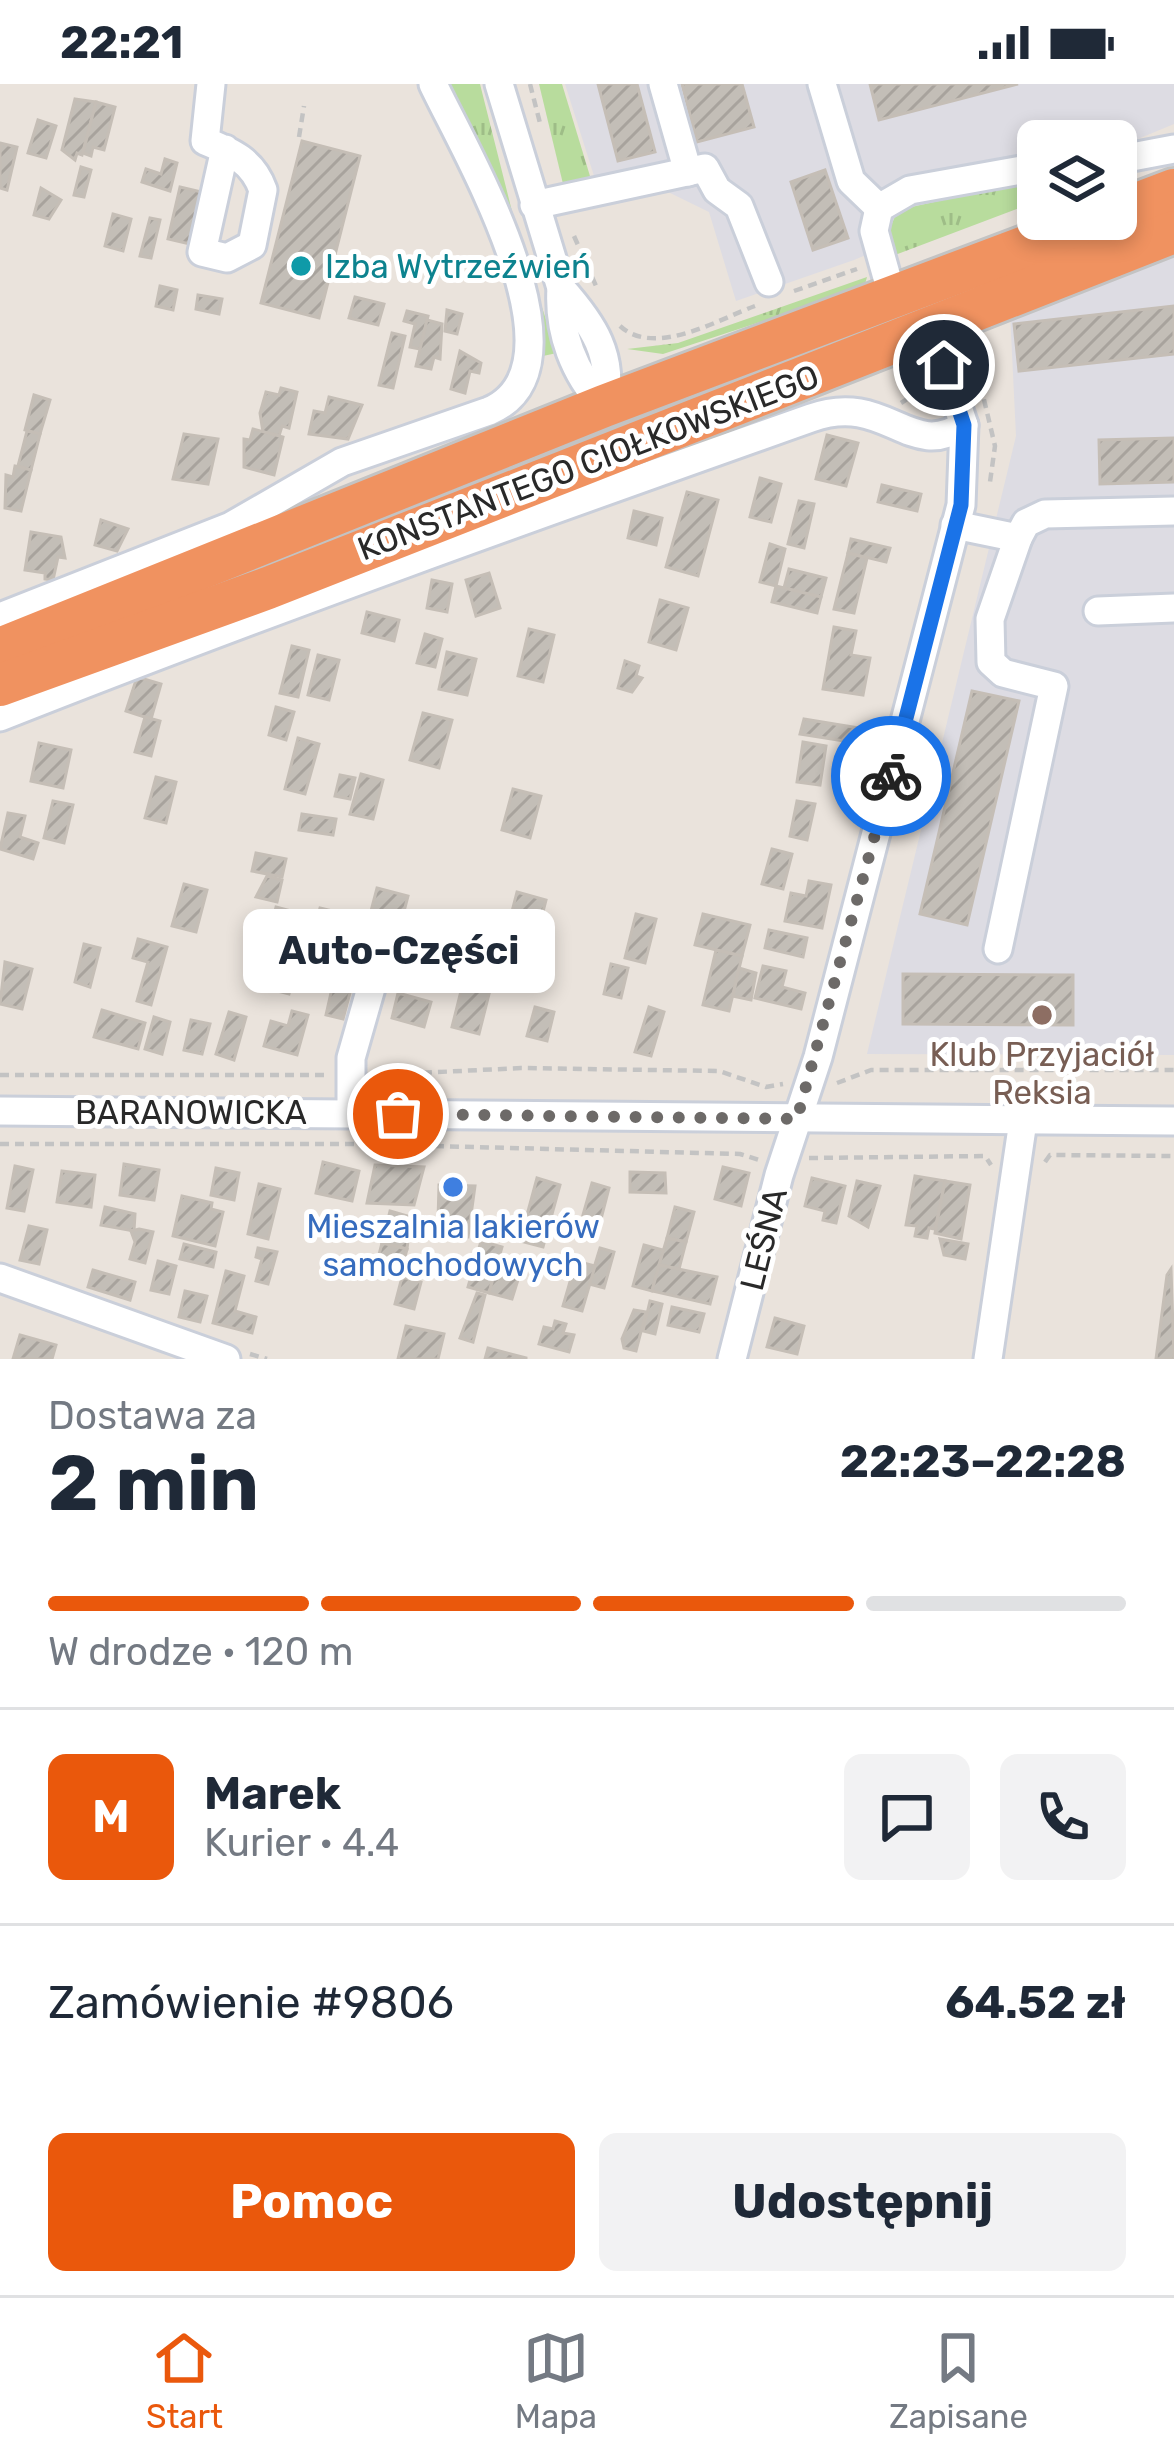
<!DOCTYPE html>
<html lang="pl">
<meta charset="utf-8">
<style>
:root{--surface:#fff;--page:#f2f2f3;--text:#1f2937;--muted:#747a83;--line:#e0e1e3;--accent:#ea580c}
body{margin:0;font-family:Rubik,sans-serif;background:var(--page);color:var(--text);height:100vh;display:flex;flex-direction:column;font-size:45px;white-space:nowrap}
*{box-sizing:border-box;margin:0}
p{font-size:39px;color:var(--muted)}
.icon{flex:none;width:66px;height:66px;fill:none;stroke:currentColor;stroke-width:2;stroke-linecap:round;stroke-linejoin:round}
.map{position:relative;height:1275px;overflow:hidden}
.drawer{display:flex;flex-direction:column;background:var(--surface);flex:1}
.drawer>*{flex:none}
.buttons{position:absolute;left:1017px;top:36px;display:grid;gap:24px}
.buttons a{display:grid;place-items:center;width:120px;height:120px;border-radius:18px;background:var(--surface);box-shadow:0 6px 18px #0003;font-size:60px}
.pin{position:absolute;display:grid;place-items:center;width:102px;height:102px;color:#fff;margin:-51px;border:6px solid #fff;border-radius:50%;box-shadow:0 3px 12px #0007}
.courier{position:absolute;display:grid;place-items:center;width:120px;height:120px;margin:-60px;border:9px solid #1a73e8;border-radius:50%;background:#fff;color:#222;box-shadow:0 3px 15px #0007}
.bubble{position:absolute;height:84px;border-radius:18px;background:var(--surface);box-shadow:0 6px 18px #0003;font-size:39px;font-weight:700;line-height:84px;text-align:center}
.summary em{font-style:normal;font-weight:700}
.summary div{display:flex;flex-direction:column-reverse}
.summary{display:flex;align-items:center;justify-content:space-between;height:204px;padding:0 48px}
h1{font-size:78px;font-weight:700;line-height:90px}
.bar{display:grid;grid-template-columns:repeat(4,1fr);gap:18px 12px;align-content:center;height:144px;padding:0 48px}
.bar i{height:15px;border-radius:9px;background:var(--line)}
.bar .current{background:var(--accent)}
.bar p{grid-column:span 4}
.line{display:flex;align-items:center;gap:30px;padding:0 48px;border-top:3px solid var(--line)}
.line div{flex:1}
.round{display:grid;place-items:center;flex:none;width:126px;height:126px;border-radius:18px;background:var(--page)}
.cta{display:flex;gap:24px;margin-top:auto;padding:24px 48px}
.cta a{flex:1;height:138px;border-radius:18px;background:var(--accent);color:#fff;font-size:48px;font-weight:700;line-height:138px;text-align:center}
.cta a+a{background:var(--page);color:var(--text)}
.status{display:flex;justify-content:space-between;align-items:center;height:84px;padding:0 60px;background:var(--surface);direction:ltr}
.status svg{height:33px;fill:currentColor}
.tab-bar{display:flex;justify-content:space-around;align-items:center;height:168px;border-top:3px solid var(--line);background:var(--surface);font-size:33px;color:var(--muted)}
.tab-bar a{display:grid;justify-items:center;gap:6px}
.tab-bar .current{color:var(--accent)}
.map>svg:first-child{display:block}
.industrial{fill:#dddce3}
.grass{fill:url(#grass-tufts)}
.building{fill:url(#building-hatch);stroke:#c5beb6;stroke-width:3}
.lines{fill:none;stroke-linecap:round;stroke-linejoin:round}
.minor-casing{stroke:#cacfda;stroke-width:33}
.highway-casing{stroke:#c3c3c3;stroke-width:48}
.path{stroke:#c3c3c3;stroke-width:4.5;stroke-dasharray:9 6;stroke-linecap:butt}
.minor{stroke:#fff;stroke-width:27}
.highway{stroke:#f09260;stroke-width:42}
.done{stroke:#6d6a68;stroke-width:12;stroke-dasharray:0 21.6}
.route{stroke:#1a73e8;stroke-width:15}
.culture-dot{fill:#0f9aa8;stroke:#fff;stroke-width:4.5}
.education-dot{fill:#8d6e63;stroke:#fff;stroke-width:4.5}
.shop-dot{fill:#3f7fe0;stroke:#fff;stroke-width:4.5}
.labels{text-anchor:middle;stroke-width:10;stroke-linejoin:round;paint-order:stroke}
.culture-label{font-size:33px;fill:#0d838f;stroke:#fff;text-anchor:start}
.street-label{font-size:33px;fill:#292929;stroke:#fff}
.education-label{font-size:33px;fill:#785e54;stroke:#fff}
.shop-label{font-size:33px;fill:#366cbe;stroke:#fff}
</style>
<div class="status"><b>22:21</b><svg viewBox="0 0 49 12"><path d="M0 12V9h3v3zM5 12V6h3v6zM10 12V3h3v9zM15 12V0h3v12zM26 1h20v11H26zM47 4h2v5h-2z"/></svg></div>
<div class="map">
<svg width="1174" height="1275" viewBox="0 0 1174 1275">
<defs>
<pattern id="grass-tufts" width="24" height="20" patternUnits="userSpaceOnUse" patternTransform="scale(3)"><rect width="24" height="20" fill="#b8dc9d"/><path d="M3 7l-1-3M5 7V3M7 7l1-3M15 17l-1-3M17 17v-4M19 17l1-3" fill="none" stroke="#9ebd87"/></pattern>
<pattern id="building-hatch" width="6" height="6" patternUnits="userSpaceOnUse" patternTransform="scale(3)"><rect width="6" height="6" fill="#c3beb7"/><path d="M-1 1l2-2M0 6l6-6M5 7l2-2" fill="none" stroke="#a8a39d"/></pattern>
</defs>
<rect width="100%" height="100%" fill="#eae3dc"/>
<g class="industrial">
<path d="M565,0h609v40l-58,24v-7h-78v41l-184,78 -118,41 -27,-89 -45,-22 -7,-27 -63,13z"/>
<path d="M1174,163v808l-307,-1 149,-618 -6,-124z"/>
</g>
<g class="grass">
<path d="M445,0h35l37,147 40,122 -14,3 -4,-44z"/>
<path d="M539,0h23l31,102 -29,2z"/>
<path d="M1034,96l4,21 -143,54 -6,-25 9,-20z"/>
<path d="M867,193l-3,11 -201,66 -36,-5 51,-6z"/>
</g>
<g class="building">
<path d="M598,0h39l18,68 -37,9z"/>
<path d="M682,0h60l12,43 -57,15z"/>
<path d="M870,0h148l-139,36z"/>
<path d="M75,15l21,3 -14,53 -5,-2 -2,7 -13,-10z"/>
<path d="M96,18l19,5 -11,43 -11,-3 -2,9 -8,-3z"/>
<path d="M38,36l18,6 -10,32 -18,-5z"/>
<path d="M302,57l58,15 -41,162 -58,-15z"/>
<path d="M0,59l17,4 -10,43 -7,-2z"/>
<path d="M165,75l12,4 -7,28 -28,-9 4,-13 15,5z"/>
<path d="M81,83l10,3 -7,27 -10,-2z"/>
<path d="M825,86l23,68 -35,12 -22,-68z"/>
<path d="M180,103l26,6 -12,52 -26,-6z"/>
<path d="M41,104l20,12 -12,19 -15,-4z"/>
<path d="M113,130l18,5 -8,32 -18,-5z"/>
<path d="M150,134l10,2 -9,38 -11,-2z"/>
<path d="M160,202l17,4 -4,20 -17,-4z"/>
<path d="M198,211l24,4 -3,15 -23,-5z"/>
<path d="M355,213l29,7 -6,21 -29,-7z"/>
<path d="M1174,222v48l-155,17 -5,-47z"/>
<path d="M447,226l15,4 -5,20 -12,-3z"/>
<path d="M407,227l21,5 -8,33 -10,-2 5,-23 -11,-3z"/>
<path d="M427,236l15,4 -2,35 -6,-2 -3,12 -15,-3z"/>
<path d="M392,249l13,3 -12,52 -14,-3z"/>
<path d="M460,267l21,12 -2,10 -9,-2 -5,22 -14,-4z"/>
<path d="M281,304l16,4 -8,36 -7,-2 -3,10 -16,-4 -3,-19 6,-21 13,3z"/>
<path d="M34,311l16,5 -10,34 -15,-4z"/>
<path d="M329,313l33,8 -14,34 -39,-5 5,-23 11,2z"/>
<path d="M253,345l30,8 -9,38 -30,-8v-28l6,1z"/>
<path d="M27,347l13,3 -9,36 -13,-4z"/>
<path d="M184,350l34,5 -10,45 -35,-5z"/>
<path d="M827,351l31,8 -12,43 -30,-7z"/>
<path d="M1174,354v44l-74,2 -1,-44z"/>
<path d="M15,382l16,4 -10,41 -16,-3 1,-33 7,2z"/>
<path d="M760,394l21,6 -10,38 -21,-5z"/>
<path d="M882,401l39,9 -4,17 -39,-9z"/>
<path d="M687,408l31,8 -20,76 -32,-9z"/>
<path d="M799,417l15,3 -10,44 -16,-4z"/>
<path d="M634,427l28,7 -6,27 -28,-7z"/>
<path d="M101,436l27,9 -11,22 -22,-6z"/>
<path d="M31,448l30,5 4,21 -7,-1 -5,23 -8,-1v-6l-20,-3z"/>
<path d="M851,455l39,9 -4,14 -38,-9z"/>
<path d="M770,460l15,5 -9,37 -16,-4z"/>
<path d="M848,469l19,5 -13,55 -20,-4z"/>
<path d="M789,485l37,9 -5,19 -37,-9z"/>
<path d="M489,489l11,35 -24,8 -10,-36z"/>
<path d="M432,496l20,4 -5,28 -20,-4z"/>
<path d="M776,502l45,11 -4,16 -45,-11z"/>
<path d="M660,516l28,8 -12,42 -27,-8z"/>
<path d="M367,528l32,8 -5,21 -32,-8z"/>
<path d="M834,543l22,4 -5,24 19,3 -7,37 -40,-6z"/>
<path d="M529,545l25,6 -11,47 -25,-6z"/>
<path d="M425,550l17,5 -7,28 -18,-4z"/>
<path d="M292,562l17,4 -11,47 -18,-4z"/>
<path d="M447,568l29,7 -9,36 -28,-6z"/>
<path d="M318,571l21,5 -10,40 -21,-5z"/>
<path d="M625,577l14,5 -3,10 6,2 -10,14 -14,-4z"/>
<path d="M137,593l24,7 -10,35 -25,-8z"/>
<path d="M972,607l47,10 -52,224 -47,-11z"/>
<path d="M276,623l18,5 -8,28 -17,-5z"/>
<path d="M423,629l29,7 -13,48 -29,-8z"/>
<path d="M145,633l15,4 -9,35 -16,-4z"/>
<path d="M804,635l55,9 -2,15 -57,-9z"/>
<path d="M298,654l21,6 -14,50 -20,-5z"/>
<path d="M803,658l23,4 -6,39 -23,-3z"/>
<path d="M39,659l32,7 -8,38 -32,-7z"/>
<path d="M361,690l22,6 -10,39 -23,-5z"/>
<path d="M340,691l15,3 -5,21 -15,-3z"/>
<path d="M156,693l20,5 -10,41 -21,-5z"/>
<path d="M513,705l28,7 -11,42 -28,-8z"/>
<path d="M53,717l20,4 -9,38 -20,-5z"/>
<path d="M797,717l18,3 -8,36 -17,-4z"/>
<path d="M8,729l17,3 -5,21 18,6 -5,16 -33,-10z"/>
<path d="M302,730l34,5 -3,16 -34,-5z"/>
<path d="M772,765l20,5 -9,35 -21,-5z"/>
<path d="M256,769l30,6 -4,18 -30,-6z"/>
<path d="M267,792l15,4 -5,22 -21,-5z"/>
<path d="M809,797l22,4 -9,43 -37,-7 6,-28 15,3z"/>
<path d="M184,800l23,6 -11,42 -24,-6z"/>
<path d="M377,804l31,8 -17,65 -31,-8z"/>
<path d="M517,808l29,8 -9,35 -29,-8z"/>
<path d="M276,823l19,5 -7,28 -19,-6z"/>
<path d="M320,824l17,4 -7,30 -18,-4z"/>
<path d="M636,830l20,5 -11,44 -20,-5z"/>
<path d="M703,830l47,11 -8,31 -47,-11z"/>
<path d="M402,835l16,4 -11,42 -16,-4z"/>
<path d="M769,846l38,8 -4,19 -38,-9z"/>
<path d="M138,855l29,8 -16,58 -14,-4 11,-39 -15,-4z"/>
<path d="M84,860l16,4 -10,39 -15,-5z"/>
<path d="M279,864l21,6 -11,40 -20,-5z"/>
<path d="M716,866l26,6 -13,55 -26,-6z"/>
<path d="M469,875l27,7 -17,68 -27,-7z"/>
<path d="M5,878l27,7 -10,40 -22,-5z"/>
<path d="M611,880l17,4 -7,30 -17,-4z"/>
<path d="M763,882l23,5 -4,16 23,6 -4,16 -46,-11z"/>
<path d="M739,884l17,5 -5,27 -18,-4z"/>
<path d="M903,890l170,1v50l-170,-1z"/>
<path d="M333,900l18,5 -8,30 -17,-4z"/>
<path d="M398,909l33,9 -7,25 -32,-9z"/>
<path d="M535,923l19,5 -7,29 -20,-5z"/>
<path d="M649,923l15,5 -13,44 -16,-4z"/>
<path d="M102,926l43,13 -7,26 -44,-12z"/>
<path d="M292,927l16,4 -11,40 -33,-9 7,-25 17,5z"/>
<path d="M229,928l17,5 -12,43 -18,-6z"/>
<path d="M154,933l16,5 -8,32 -17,-5z"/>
<path d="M191,936l19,4 -8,30 -18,-4z"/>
<path d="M323,1078l36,9 -7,30 -36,-8z"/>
<path d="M124,1080l35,6 -5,30 -34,-5z"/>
<path d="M375,1081l49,2 -10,38 -47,-2z"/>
<path d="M15,1082l18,4 -9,41 -17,-3z"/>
<path d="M723,1083l26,6 -8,33 -26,-7z"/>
<path d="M216,1084l23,5 -5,27 -23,-5z"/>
<path d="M62,1087l33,4 -4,32 -34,-5z"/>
<path d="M630,1088l35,1 1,20 -36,-1z"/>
<path d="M915,1092l30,5 -10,48 -6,-1 -2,10 -12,-2 2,-10 -11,-1z"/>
<path d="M537,1094l23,7 -17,62 -23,-6z"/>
<path d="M812,1094l33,8 -9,37 -13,-3 2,-9 -20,-5z"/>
<path d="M857,1097l23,5 -12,41 -19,-11z"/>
<path d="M945,1097l25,4 -9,54 -26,-6z"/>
<path d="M592,1099l17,5 -8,31 -18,-4z"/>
<path d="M259,1100l21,5 -12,50 -20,-5z"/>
<path d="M439,1101l36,1 -7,51h-15v-16h-15z"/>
<path d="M182,1112l30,7 -1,6 12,3 -8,34 -42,-10z"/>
<path d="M105,1123l30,7 -1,17 -33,-6z"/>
<path d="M675,1123l19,5 -8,30 -19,-4z"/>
<path d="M390,1127l21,6 -4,32 -25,-6z"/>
<path d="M29,1142l18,4 -8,34 -19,-4z"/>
<path d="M139,1145l14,3 -8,31 -15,-4 5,-17 -4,-11z"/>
<path d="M667,1154l19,4 -7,27 -20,-4z"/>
<path d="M940,1155l28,5 -3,15 -21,-4z"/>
<path d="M481,1157l21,6 -13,46 -21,-6z"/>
<path d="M382,1159l25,6 -7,27 -25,-6z"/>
<path d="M184,1160l32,8 -3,15 -33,-8z"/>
<path d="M644,1161l19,5 -11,41 -19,-5z"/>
<path d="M258,1164l19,4 -9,32 -12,-3 6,-22 -6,-2z"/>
<path d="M600,1164l14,4 -10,36 -15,-4z"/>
<path d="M158,1177l18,5 -7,28 -18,-4z"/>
<path d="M498,1177l24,6 -10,32 -23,-6z"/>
<path d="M576,1177l19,5 -13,45 -19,-5z"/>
<path d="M659,1181l58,12 -7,27 -58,-13z"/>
<path d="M1171,1185l3,90h-18l11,-84z"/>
<path d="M93,1186l42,12 -5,18 -42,-13z"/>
<path d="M226,1187l18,5 -9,35 21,6 -4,16 -39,-10z"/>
<path d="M402,1193l19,5 -7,27 -19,-5z"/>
<path d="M185,1207l22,5 -7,26 -21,-5z"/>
<path d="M477,1209l8,2 -12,47 -13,-4z"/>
<path d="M650,1217l12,3 -7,30 -12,-3z"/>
<path d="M672,1223l32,7 -5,18 -31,-7z"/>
<path d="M634,1226l12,2 -10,39 -12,-3 -2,-9z"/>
<path d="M775,1234l29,8 -7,28 -30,-7z"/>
<path d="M555,1237l11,3 -3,9 11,2 -5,17 -30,-8 5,-17 9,2z"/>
<path d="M406,1242l38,8 -6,25h-40z"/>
<path d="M20,1251l36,10 -4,14h-39z"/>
<path d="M488,1264l38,10v1h-41z"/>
</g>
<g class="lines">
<g class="minor-casing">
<g id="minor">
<path d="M211,0l-6,57c27,11 48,20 58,49l-11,55 -25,13 -25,-6 23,-103"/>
<path d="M499,0l62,204c-3,44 13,86 43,118"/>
<path d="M663,0l25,88"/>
<path d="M822,0l29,97 28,27"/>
<path d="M1116,76l58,-11"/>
<path d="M534,121l171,-37 12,22 22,16 30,76"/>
<path d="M879,124l31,-18 128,-23"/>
<path d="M879,124l-5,23 19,68"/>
<path d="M561,204c32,36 54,68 43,118"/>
<path d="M955,441l63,13 -28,81 1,43 12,11 51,13 -56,263"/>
<path d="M1018,454l8,-15 19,-9 129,-3"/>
<path d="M1098,527l76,-3"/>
<path d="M0,533l231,-91 111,-64 147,-51c105,-44 -26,-263 -56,-327"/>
<path d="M0,633c268,-106 540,-203 811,-299 76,-27 98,44 153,7"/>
<path d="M0,1027l1174,10"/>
<path d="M351,1029v-55l26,-91"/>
<path d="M0,1194l226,81"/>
<path d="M732,1275l47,-184 39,-118 143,-552 3,-80 -20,-60 10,-46"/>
<path d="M988,1275l35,-238"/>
</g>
</g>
<g class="highway-casing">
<g id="highway">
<path d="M1116,128l58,-22"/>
<path d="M0,565l604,-243 495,-187"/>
<path d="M0,601l268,-97 906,-356"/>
</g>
</g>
<g class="path">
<path d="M530,0l11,43"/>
<path d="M299,53l5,-31"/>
<path d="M574,152l22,50"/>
<path d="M794,207l63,-22"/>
<path d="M620,242c35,32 99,-7 135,-20"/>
<path d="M977,286l18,76 -5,36"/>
<path d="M901,319l25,-16"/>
<path d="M0,991h324"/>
<path d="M378,991l143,-7 198,3 47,16 17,-3"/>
<path d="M837,999l34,-13h303"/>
<path d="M0,1060h358l382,10 19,6"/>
<path d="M809,1074l176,-2 6,9"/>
<path d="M1045,1078l5,-7 124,1"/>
<path d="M250,1270l17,5"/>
</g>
<use href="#minor" class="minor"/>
<use href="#highway" class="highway"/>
</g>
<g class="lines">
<path class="done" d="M398,1030l399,5 94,-343"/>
<path class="route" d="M891,692l70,-271 3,-80 -20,-60"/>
</g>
<circle class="culture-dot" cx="301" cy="182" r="12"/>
<circle class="education-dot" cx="1042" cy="931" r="12"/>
<circle class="shop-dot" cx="453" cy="1103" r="12"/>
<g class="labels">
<g class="culture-label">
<text x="325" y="194">Izba Wytrzeźwień</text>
</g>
<g class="street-label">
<text transform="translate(588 378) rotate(-21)" y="12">KONSTANTEGO CIOŁKOWSKIEGO</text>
<text x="191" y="1040">BARANOWICKA</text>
<text transform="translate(763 1155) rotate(-76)" y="12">LEŚNA</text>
</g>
<g class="education-label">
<text x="1042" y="982">Klub Przyjaciół<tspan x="1042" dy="38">Reksia</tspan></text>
</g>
<g class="shop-label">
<text x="453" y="1154">Mieszalnia lakierów<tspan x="453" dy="38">samochodowych</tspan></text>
</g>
</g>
</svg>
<div class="buttons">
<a><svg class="icon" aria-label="layers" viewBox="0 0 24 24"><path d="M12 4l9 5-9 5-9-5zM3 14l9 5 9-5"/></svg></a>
</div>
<div class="pin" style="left:398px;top:1030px;background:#ea580c"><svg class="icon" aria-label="bag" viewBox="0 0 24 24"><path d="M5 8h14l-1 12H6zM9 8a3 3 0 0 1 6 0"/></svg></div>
<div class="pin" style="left:944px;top:281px;background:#1f2937"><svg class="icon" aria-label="home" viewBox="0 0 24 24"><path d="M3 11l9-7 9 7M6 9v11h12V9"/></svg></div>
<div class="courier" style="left:891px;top:692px"><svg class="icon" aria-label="bike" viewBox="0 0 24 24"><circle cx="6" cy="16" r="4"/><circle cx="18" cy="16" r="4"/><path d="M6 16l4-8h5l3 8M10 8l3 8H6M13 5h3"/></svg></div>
<div class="bubble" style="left:243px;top:825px;width:312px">Auto-Części</div>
</div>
<section class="drawer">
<div class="summary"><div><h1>2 min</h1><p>Dostawa za</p></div><em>22:23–22:28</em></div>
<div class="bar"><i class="current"></i><i class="current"></i><i class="current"></i><i></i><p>W drodze · 120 m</p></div>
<div class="line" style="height:216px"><b class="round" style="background:var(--accent);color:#fff">M</b><div><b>Marek</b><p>Kurier · 4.4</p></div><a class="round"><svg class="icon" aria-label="chat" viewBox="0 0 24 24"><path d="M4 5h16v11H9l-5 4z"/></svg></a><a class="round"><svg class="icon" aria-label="phone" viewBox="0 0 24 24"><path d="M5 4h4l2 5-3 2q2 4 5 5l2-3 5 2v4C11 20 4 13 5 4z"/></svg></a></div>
<div class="line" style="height:156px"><div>Zamówienie #9806</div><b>64.52 zł</b></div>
<div class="cta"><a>Pomoc</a><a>Udostępnij</a></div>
</section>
<nav class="tab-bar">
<a class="current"><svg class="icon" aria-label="home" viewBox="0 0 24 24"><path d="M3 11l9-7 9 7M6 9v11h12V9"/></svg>Start</a>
<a><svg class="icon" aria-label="map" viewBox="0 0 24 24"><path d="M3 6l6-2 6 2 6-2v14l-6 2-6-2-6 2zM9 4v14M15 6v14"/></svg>Mapa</a>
<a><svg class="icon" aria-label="saved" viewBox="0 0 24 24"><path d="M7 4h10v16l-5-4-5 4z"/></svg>Zapisane</a>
</nav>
